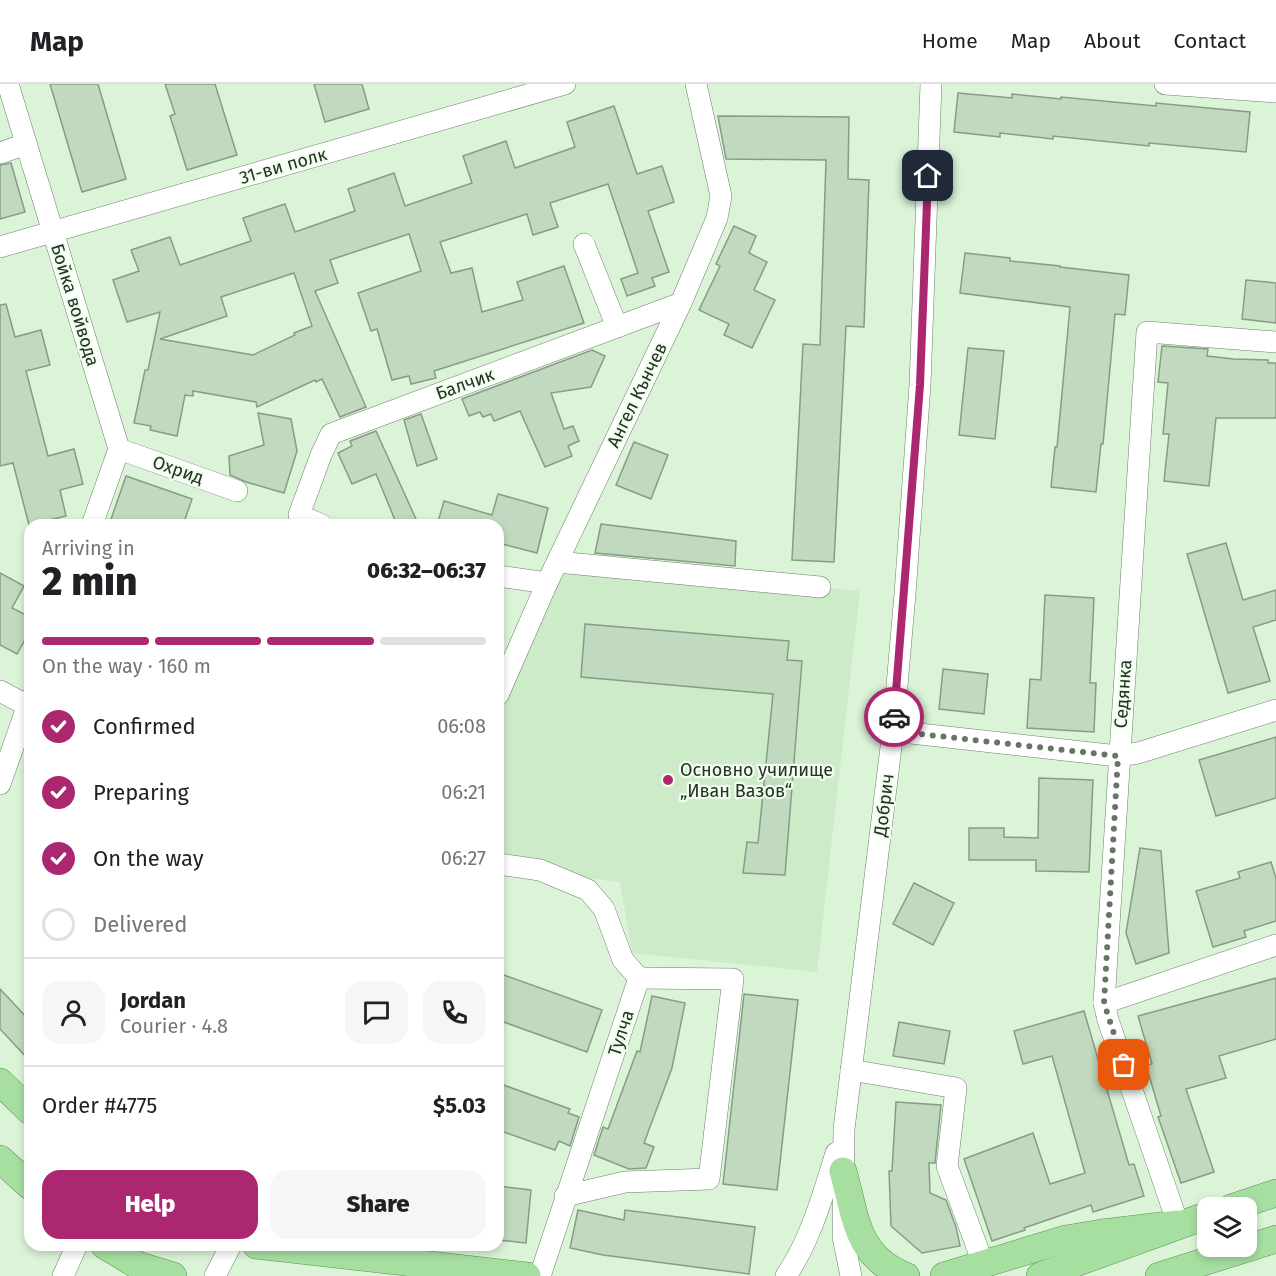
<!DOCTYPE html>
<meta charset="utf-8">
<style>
:root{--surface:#fff;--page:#f6f6f6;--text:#202124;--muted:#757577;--line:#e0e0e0;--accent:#ab2770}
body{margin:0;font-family:"Fira Sans",sans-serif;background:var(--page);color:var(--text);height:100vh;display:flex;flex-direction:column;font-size:22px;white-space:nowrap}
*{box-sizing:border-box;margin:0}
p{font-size:20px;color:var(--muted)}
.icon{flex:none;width:33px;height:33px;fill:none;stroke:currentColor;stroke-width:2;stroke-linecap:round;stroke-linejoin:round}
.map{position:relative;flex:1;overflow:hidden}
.sheet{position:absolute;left:24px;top:435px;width:480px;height:732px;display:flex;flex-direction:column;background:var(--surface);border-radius:18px;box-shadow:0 3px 9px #0003}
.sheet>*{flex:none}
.controls{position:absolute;left:1197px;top:1113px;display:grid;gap:12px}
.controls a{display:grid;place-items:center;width:60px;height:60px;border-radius:12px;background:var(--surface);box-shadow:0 3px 9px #0003;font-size:30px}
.pin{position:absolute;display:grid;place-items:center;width:51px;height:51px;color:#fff;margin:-26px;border-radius:12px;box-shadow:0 3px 9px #0006}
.courier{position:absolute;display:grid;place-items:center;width:60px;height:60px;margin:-30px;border:4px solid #ab2770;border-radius:50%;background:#fff;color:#222;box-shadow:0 2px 8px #0007}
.headline em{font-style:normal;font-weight:800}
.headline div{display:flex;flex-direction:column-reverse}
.headline{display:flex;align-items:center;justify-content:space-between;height:102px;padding:0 18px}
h1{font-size:39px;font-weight:800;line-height:45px}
.bar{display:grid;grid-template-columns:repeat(4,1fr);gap:9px 6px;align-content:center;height:72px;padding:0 18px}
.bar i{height:8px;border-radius:4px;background:var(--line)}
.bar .current{background:var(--accent)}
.bar p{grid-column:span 4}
.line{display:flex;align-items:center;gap:15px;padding:0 18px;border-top:2px solid var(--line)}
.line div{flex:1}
.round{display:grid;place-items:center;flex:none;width:63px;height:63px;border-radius:18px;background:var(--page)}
ol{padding:0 18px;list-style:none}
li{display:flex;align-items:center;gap:18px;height:66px}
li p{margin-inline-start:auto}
li .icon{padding:6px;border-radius:50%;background:var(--accent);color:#fff;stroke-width:4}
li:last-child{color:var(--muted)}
li i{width:33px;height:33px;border:3px solid var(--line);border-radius:50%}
.action{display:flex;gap:12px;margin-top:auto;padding:12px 18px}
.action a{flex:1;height:69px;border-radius:18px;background:var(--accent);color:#fff;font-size:24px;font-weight:800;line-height:69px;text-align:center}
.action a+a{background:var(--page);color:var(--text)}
header{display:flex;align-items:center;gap:36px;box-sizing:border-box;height:84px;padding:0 30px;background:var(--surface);border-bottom:2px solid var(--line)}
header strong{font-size:28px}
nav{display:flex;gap:33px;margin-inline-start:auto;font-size:21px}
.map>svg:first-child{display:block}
.built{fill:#cdebc9}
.building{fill:#c1d9be;stroke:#869d83;stroke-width:1.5;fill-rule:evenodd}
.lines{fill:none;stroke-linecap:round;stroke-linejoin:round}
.minor-casing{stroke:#6b8168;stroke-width:22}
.major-casing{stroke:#54944d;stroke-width:28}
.minor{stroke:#fff;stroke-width:21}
.major{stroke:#a7dfa1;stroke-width:27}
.done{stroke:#667564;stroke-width:6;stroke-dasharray:0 10.8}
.route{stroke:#ab2770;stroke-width:8}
.poi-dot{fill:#ab2770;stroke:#effeed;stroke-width:2}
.labels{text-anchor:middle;stroke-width:4.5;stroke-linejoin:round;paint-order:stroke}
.street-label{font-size:18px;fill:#273126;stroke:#effeed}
.poi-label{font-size:18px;fill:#273126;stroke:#effeed;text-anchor:start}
</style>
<header>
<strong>Map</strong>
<nav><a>Home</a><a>Map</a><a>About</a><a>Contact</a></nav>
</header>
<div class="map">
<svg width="1276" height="1192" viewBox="0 0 1276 1192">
<rect width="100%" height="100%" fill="#dbf4d8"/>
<path class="built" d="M557,478l303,29 -43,381 -185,-19 -12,-71 -33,-4 -18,3 -71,-17v-169z"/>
<g class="building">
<path d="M50,0h48l28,95 -44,13z"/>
<path d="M165,0h50l22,71 -50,15 -17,-54 5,-2z"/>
<path d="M314,0h48l7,25 -44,13z"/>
<path d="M958,9l54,5v-4l49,5v-2l95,9v-3l94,9 -4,40 -97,-9v3l-96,-10v3l-53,-6v4l-46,-5z"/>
<path d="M614,22l23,68 25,-8 12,36 -26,9 21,61 -17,6 3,8 -28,10 -6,-17 17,-6 -30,-89 -58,19 8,24 -25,8 -6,-21 -87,28 11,31 21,-5 10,44 41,-12 -6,-18 47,-16 20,57 -150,48 2,7 -25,6 -2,-8 -17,4 -15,-51 -6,2 -13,-38 63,-22 -12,-37 -79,26 8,23 -23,8 51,116 -26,10 -18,-38 -6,3 -1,-2 -58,27 -1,-5 -63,-11v5l-8,-1 -8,41 -27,-6 1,-4 -17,-3 11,-53h3l12,-58 -33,10 -14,-42 26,-9 -8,-21 39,-13 10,28 71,-24 -8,-23 42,-14 10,28 60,-21 -7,-22 46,-16 11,33 67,-23 -9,-27 43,-15 9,27 60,-21 -8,-25zM294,189l18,53 -18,7 1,2 -42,20 -93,-16 67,-23 -6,-19z"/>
<path d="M718,32l131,1 -1,62 21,1 -5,147 -18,-1 -12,236 -42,-2 11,-216 17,1 6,-185 -100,-1z"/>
<path d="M11,79l14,49 -25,7v-54z"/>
<path d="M734,142l22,10 -7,17 18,9 -13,28 21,10 -23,48 -28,-13 5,-11 -30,-14 21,-44 -4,-2z"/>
<path d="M965,169l45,5v3l50,5v1l69,8 -4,40 -10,-1 -12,130h-2l-5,48 -45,-5 4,-40h2l13,-140 -110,-14z"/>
<path d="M1246,196l30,3v40l-34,-4z"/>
<path d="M6,220l9,33 26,-7 9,35 -24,6 22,85 26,-7 9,35 -23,6 6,26 -37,9 -16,-62 -13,3v-161z"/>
<path d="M1162,262l46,3 -1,7 27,3 34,1v3h8v55h-60l-7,68 -45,-5 5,-47h-6l5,-51 -10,-1z"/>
<path d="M968,264l36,3 -9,88 -36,-4z"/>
<path d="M592,266l13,6 -14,31 -40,6 13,36 9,-3 6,15 -11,5 4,10 -27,11 -25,-56 -26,10 -3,-7 -8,3 -3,-5 -11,4 -7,-17z"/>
<path d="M258,329l33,6 6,32 -13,42 -38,-11 -16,-7 -1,-19 35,-11z"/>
<path d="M421,330l16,45 -20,7 -13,-46z"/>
<path d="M376,347l40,88 -14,6h-5l-21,-51 -24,10 -14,-31 14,-7 -2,-5z"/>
<path d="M634,358l34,13 -17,44 -35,-14z"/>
<path d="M126,392l66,23 -9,26h-74z"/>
<path d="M498,410l50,14 -11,45 -39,-10v-18h-61l7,-24 48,14z"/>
<path d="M601,440l135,17 -1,25 -140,-13z"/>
<path d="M1226,459l17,57 33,-10v30l-23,7 17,54 -42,12 -41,-139z"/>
<path d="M0,489l24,13 -12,22 18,9v14l-13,23 -17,-9z"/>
<path d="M1045,511l49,3 -4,85h6l-2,49 -67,-4 3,-49 11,1z"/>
<path d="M585,540l204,17 -2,19 15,1 -17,214 -42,-2 4,-31 11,1 15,-149 -192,-17z"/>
<path d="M943,585l45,5 -4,40 -45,-5z"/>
<path d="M1276,653v61l-60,18 -17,-56z"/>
<path d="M1039,694l54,2 -4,92 -53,-1v-11h-67v-32h35v9l34,1z"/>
<path d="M1140,764l21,3 8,102 -33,11 -10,-31z"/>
<path d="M1271,778l5,16v43l-32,10 2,6 -33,10 -17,-56 44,-13 -2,-6z"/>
<path d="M914,799l40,20 -21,42 -40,-21z"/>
<path d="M498,889l104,37 -15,42 -89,-32z"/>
<path d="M1276,894v61l-57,17 7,22 -40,11 28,83 -33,11 -23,-66 3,-1 -15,-51 6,-1 -14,-48z"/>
<path d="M0,905l30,32v40l-30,-32z"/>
<path d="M744,910l54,6 -21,190 -54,-6z"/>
<path d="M652,912l33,7 -13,65 -28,75 10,4 -8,21 -17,1 -35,-14 9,-28 5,2 29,-78 3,1z"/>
<path d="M1084,927l45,154 5,-1 10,32 -51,16 -2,-7 -67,23 1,2 -33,11 -28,-82 69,-26 17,51 35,-11 -33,-117 -29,8 -9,-33z"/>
<path d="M899,938l51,9 -6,33 -51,-8z"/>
<path d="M498,999l72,26 -2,4 11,4 -9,29 -11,-5 -4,9 -57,-20z"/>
<path d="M896,1018l45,3 -6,58h-6l1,30 16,7 10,27 4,19 -38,7 -31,-27 -2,-55h3z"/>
<path d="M498,1102l33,4 -5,53 -28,-3z"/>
<path d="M578,1126l46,10 1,-10 130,17 -6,47 -146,-19 -33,-7z"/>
</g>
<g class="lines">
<g class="minor-casing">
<g id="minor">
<path d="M8,0l111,365 -27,76"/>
<path d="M1165,0l111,8"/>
<path d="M0,69l26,-9"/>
<path d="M584,160l33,83"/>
<path d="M0,163l565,-163"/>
<path d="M119,365l118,42"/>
<path d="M322,441l-23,-10 22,-60 10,-21 350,-131"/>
<path d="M557,478l263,25"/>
<path d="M498,492l49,7"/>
<path d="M0,607l28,15"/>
<path d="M498,611l49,-112 134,-280 36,-85 4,-22 -25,-112"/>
<path d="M893,647l225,25 20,-3 138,-43"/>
<path d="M0,700l30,-85"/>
<path d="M498,780l42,6 48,20 16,19 19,51 16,18"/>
<path d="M1104,919l172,-58"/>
<path d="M851,986l105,18 -9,78 36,97"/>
<path d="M565,1112l60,-14 84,-3 24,-200 -94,-1"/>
<path d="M1178,1140l-70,-204 -4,-17 43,-671 129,10"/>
<path d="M63,1192l14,-31"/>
<path d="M215,1192l16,-31"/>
<path d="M540,1192l99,-298"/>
<path d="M786,1192c25,-37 37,-81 50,-123"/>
<path d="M851,1192l-8,-39 1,-108 49,-398 12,-137 15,-209 11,-301"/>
</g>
</g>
<g class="major-casing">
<g id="major">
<path d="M0,998l30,29"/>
<path d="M0,1075l30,27"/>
<path d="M843,1087c13,46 13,86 63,105"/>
<path d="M1231,1124l45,-15"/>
<path d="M104,1161l33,20 36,11"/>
<path d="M256,1161l271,31"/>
<path d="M944,1192l122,-37 36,-6 76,-9"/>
<path d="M1040,1192l168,-61"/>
<path d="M1159,1192l117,-37"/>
</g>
</g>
<use href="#minor" class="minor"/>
<use href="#major" class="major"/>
</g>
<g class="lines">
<path class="done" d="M894,633l-1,14 225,25 -14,247 20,62"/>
<path class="route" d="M894,633l26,-332 8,-209"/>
</g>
<circle class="poi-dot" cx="668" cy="696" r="6"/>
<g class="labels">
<g class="street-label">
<text transform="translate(283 82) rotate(-16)" y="6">31-ви полк</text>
<text transform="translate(75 221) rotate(73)" y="6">Бойка войвода</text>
<text transform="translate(465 300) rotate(-20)" y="6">Балчик</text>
<text transform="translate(637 311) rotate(-64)" y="6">Ангел Кънчев</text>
<text transform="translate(178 386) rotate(19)" y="6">Охрид</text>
<text transform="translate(1123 610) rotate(-86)" y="6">Седянка</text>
<text transform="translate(884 721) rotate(-83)" y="6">Добрич</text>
<text transform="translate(621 949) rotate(-72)" y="6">Тулча</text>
</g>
<g class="poi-label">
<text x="680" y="692">Основно училище<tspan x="680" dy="21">„Иван Вазов“</tspan></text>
</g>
</g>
</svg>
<div class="controls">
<a><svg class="icon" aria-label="layers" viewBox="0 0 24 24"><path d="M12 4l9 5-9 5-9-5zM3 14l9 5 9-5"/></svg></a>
</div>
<div class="pin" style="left:1124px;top:981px;background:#ea580c"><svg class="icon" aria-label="bag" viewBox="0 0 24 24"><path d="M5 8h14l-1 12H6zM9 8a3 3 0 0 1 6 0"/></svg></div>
<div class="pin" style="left:928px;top:92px;background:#1f2937"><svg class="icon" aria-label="home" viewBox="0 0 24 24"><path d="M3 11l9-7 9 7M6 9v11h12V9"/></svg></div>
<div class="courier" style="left:894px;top:633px"><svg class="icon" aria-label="car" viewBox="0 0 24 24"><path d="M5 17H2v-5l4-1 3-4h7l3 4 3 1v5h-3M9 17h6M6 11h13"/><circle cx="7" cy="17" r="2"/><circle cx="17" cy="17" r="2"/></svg></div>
<section class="sheet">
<div class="headline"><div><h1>2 min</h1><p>Arriving in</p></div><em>06:32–06:37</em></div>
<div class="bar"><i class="current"></i><i class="current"></i><i class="current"></i><i></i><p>On the way · 160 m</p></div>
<ol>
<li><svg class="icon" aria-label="check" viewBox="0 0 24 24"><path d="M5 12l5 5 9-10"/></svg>Confirmed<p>06:08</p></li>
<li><svg class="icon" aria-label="check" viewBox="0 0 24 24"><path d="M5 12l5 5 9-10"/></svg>Preparing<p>06:21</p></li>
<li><svg class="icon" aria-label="check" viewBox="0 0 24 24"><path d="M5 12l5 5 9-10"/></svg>On the way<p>06:27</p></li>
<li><i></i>Delivered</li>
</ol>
<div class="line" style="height:108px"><a class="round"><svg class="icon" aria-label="person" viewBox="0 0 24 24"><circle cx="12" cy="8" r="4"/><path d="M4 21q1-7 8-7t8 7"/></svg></a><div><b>Jordan</b><p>Courier · 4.8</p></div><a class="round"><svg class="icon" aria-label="chat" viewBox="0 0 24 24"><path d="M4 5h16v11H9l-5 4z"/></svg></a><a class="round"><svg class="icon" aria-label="phone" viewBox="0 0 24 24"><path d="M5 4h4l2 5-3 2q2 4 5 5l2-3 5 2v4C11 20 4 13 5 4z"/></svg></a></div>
<div class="line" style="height:78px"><div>Order #4775</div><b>$5.03</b></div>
<div class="action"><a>Help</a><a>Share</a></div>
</section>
</div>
